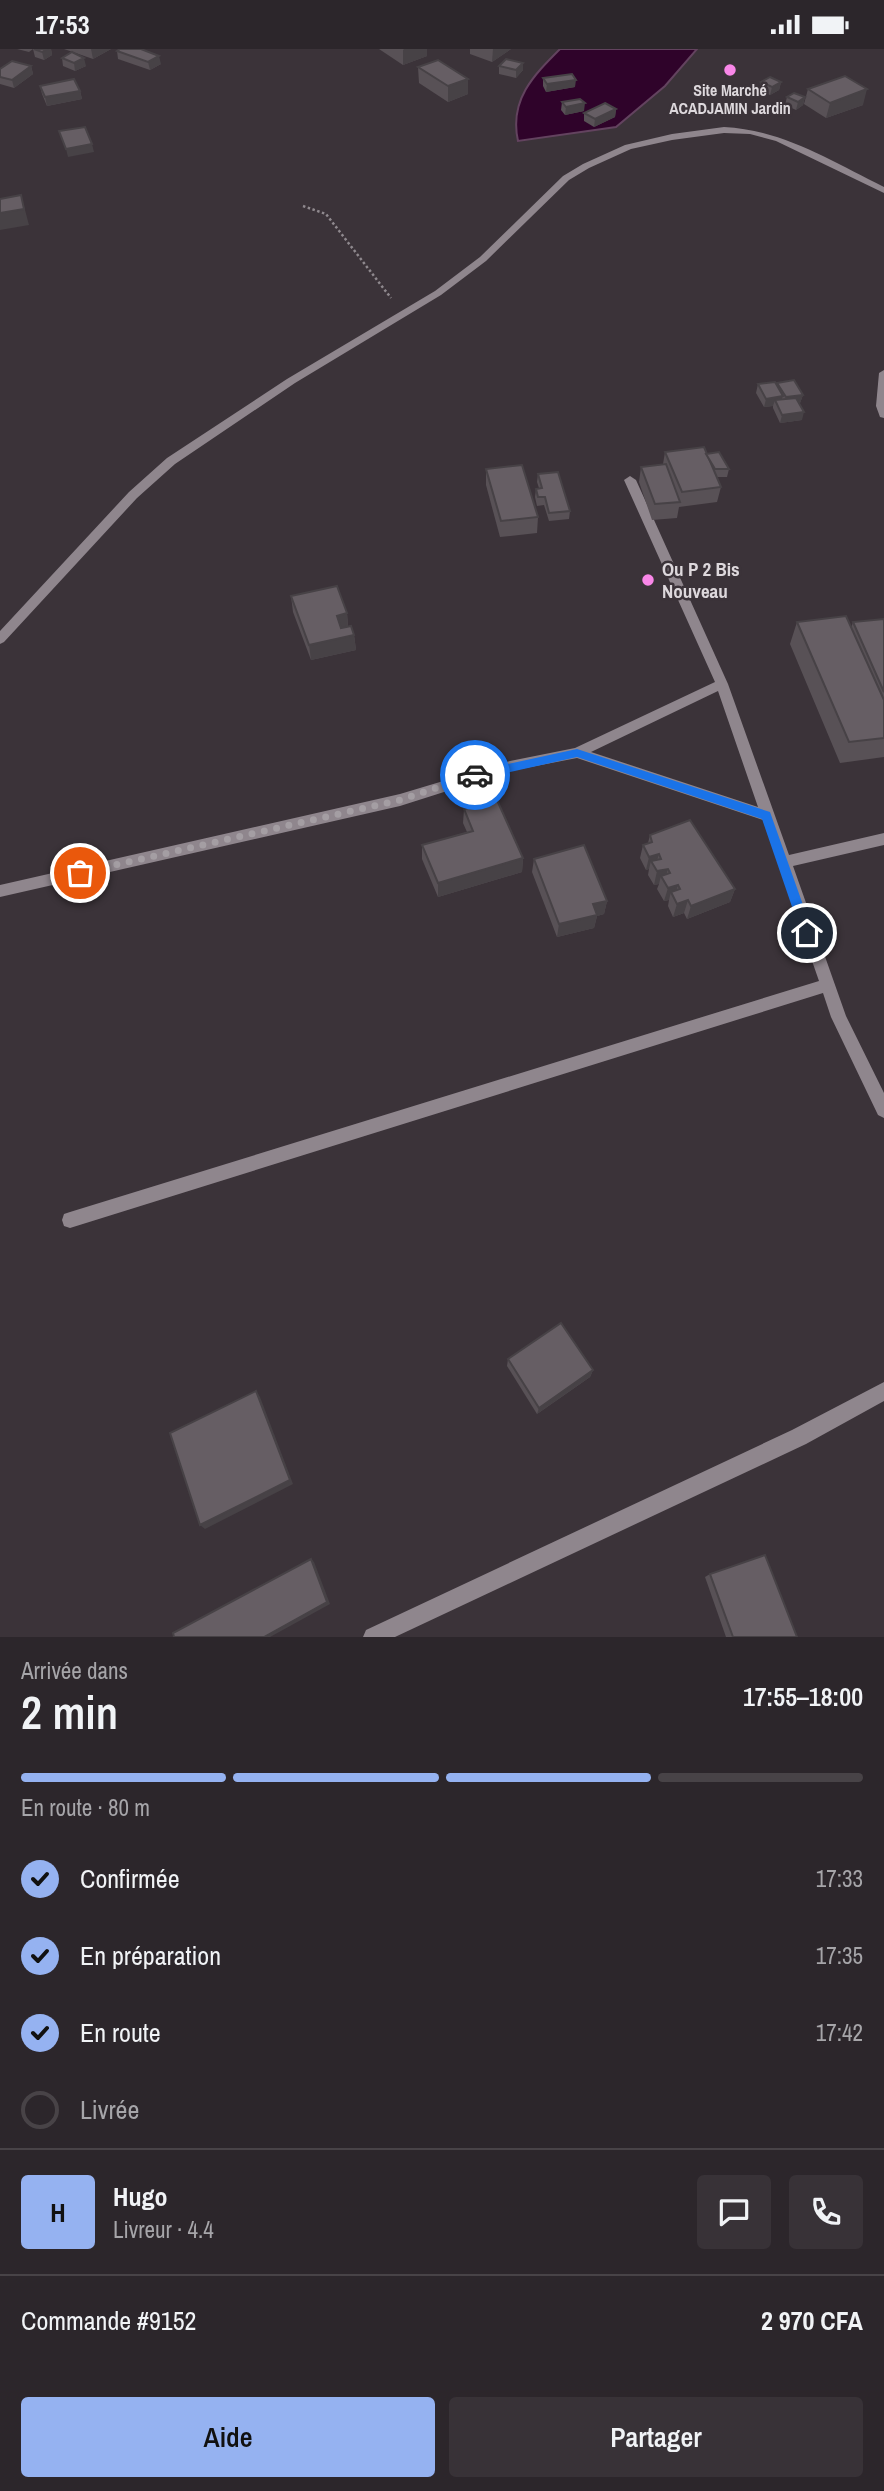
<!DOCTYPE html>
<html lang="fr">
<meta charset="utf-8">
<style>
:root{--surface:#2c262b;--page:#383237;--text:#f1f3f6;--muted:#a6a5a9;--line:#484347;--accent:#95b2f1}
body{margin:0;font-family:"Archivo Narrow",sans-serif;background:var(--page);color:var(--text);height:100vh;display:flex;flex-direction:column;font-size:26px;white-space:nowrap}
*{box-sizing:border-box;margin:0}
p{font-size:23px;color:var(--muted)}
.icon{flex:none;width:38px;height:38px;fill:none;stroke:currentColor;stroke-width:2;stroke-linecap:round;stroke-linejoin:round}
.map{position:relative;height:1588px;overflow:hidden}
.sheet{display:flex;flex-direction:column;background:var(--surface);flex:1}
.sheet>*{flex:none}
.pin{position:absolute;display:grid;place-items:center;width:60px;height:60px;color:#fff;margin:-30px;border:4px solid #fff;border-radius:50%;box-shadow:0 2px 7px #0007}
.courier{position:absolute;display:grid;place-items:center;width:70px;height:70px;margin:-35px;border:5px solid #1a73e8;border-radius:50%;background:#fff;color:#222;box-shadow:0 2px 9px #0007}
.overview em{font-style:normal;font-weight:600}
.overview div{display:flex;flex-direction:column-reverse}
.overview{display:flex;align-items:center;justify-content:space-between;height:119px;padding:0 21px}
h1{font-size:46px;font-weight:600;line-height:52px}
.bar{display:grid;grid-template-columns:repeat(4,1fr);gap:10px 7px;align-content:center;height:84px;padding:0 21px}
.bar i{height:9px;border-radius:5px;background:var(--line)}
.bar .selected{background:var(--accent)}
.bar p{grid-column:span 4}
.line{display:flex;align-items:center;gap:18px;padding:0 21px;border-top:2px solid var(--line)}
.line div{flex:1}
.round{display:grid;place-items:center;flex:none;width:74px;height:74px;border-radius:7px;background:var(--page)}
ol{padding:0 21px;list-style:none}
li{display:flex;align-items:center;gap:21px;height:77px}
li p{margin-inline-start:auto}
li .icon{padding:7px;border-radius:50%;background:var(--accent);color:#111;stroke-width:4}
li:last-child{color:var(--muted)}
li i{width:38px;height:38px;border:4px solid var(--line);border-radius:50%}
.primary-button{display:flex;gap:14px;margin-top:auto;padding:14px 21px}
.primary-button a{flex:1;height:80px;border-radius:7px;background:var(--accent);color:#111;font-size:28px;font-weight:600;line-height:80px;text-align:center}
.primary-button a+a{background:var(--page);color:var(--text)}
.status{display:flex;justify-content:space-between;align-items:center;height:49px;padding:0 35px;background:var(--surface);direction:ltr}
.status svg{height:19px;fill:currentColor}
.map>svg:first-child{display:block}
.water{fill:#2f032a;stroke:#63435f;stroke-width:2}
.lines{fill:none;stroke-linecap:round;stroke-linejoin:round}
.path{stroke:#8f898e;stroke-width:2.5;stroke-dasharray:2.5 2.5;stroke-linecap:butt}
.street{fill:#8f868d;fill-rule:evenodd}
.wall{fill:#585156}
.shaded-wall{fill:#474246}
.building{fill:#665e64;stroke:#474246;stroke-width:2}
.route{fill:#1a73e8}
.done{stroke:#a49ea3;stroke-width:7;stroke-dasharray:0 12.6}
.poi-dot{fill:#f987e8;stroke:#3b3339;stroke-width:2.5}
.labels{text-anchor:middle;stroke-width:5;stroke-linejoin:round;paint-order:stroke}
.far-poi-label{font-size:16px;font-weight:bold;fill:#ddd8dc;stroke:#3b3339}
.poi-label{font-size:19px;font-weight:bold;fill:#ddd8dc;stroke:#3b3339;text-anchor:start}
</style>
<div class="status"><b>17:53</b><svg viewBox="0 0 49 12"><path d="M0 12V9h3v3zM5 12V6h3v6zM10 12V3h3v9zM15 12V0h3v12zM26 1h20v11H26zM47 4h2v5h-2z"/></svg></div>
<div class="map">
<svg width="884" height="1588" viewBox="0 0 884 1588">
<rect width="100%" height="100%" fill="#3b3339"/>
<path class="water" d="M560,0h137l-32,37 -49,41 -98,14c-9,-41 15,-65 42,-92z"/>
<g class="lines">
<path class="path" d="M303,157l23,8 65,84"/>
<g class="street">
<path d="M724,78c59,3 107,34 160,60v6l-108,-52 -26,-7 -26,-1 -52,7 -41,9 -42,19 -20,12 -83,81 -45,34 -146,88 -120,81 -38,34 -133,144 -4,2v-13l129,-139 38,-34 120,-79 148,-88 45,-34 83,-81 20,-12 42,-19 47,-11z"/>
<path d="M884,321v48l-4,-1 -4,-11 3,-33z"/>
<path d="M630,427l6,4 92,204 61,171 95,-22v12l-91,21 53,150 38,77v25l-6,-3 -47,-98 -8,-24 -753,235 -6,-2 -2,-6 2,-6 6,-2 749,-231 -56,-161 -186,-62 -67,13 -110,35 -400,91v-12l400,-91 110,-33 65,-13 140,-66 -91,-202zM718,642l40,116 -167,-55z"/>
<path d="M884,1333v19l-78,43 -411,193h-32l3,-7 426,-200z"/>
</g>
</g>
<g class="wall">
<path d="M17,0h16l-4,3z"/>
<path d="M33,0h18l1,6 -8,5 -9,-3z"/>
<path d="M64,0h47l-18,10z"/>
<path d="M379,0h48v7l-24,9z"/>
<path d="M470,0h41l-19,13 -22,-8z"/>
<path d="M117,2l44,13 -11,6 -32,-11z"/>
<path d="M62,9l24,8 -11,5 -12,-5z"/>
<path d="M31,17l2,8 -19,14 -14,-4v-15z"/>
<path d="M499,17l24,4 -7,8 -17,-4z"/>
<path d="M418,18l50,27 -20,8 -29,-19z"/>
<path d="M543,29l32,9 -29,5 -3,-6z"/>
<path d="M761,33h20l-2,8 -9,5 -11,-5z"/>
<path d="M40,37l40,5 2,8 -35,7 -5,-12z"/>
<path d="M808,40l55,16 -37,13 -22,-14z"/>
<path d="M787,48h18l-2,8 -7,5 -11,-5z"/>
<path d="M562,53l22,9 -19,4 -4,-5z"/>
<path d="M616,60l-1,8 -21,10 -10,-6v-8z"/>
<path d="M777,334l26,12 -3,8h-1l3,17 -22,3 -7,-15v-2l-9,1 -8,-14 2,-9 19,2z"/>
<path d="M665,403l42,2 22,15 -2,8h-10l4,10 -4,15 -38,5 -2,11 -25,2 -13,-38 2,-15 22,-3z"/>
<path d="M486,420l52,48 -1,16 -37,4 -14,-52z"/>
<path d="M538,425l32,37 -1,8 -20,2 -5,-16 -7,1 -2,-9 1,-8 3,-1 -2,-6z"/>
<path d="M291,547l56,17 1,13 6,9 2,15 -45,10 -18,-48z"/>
<path d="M884,570v138l-44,6 -50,-119 7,-22 54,6 2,-6z"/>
<path d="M464,760l59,49 -1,14 -84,25 -16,-38v-14l45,-13 -4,-9z"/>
<path d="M650,786l85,54 -5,13 -43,17 -3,-6 -11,4 -5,-11 1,-6 -5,1 -7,-12 2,-5 -5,1 -6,-10 1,-6 -3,1 -6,-12 3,-13 5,-2z"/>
<path d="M534,810l73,42 -3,13 -7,2 -3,12 -37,9 -25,-65z"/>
<path d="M508,1310l85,11 -3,7 -53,37 -30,-48z"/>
<path d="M710,1525l87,63h-71l-21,-60z"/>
</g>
<g class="shaded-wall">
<path d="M47,0h4l1,6 -8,5 -2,-8z"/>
<path d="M91,0h20l-18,10z"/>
<path d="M404,0h23v7l-24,9v-15z"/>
<path d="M493,0h18l-19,13z"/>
<path d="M159,7l2,8 -11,6 -2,-8z"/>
<path d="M84,9l2,8 -11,5 -1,-8z"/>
<path d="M523,14v7l-7,8v-8z"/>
<path d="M31,17l2,8 -19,14 -2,-8z"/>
<path d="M468,30v15l-20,8v-16z"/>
<path d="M576,31l-1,7 -29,5 1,-8z"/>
<path d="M781,33l-2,8 -9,5 2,-8z"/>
<path d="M867,40l-4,16 -37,13 4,-15z"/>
<path d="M80,42l2,8 -35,7 -2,-9z"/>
<path d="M805,48l-2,8 -7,5 2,-8z"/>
<path d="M585,54l-1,8 -19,4 1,-8z"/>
<path d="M616,60l-1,8 -21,10 1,-8z"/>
<path d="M92,95l2,8 -26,5 -2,-8z"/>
<path d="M21,146l8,30 -29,5v-17z"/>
<path d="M803,346l-3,8 -16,2 2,-8z"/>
<path d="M783,347l-3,8 -5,-4 -2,6 -9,1 2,-8z"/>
<path d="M804,363l-2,8 -22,3 2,-8z"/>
<path d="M347,564l1,15 -10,3 -1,-15z"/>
<path d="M354,586l2,15 -45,10 -2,-15z"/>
<path d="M659,805l-4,13 -4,-6 -2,8 -3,1 3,-13z"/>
<path d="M523,809l-1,14 -84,25v-14z"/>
<path d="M668,820l-4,13 -3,-6 -2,8 -5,1 3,-14z"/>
<path d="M678,836l-4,13 -3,-6 -2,8 -5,1 4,-13z"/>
<path d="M735,840l-5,13 -43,17 4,-13z"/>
<path d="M688,851l-4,13 -11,4 4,-13z"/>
<path d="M607,852l-3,13 -7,2 -3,12 -37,9 2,-13 34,-20z"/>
<path d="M593,1321l-3,7 -53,37 2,-6z"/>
<path d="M256,1342l4,6 33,87 -88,45 -5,-4z"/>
<path d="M311,1510l3,3 16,42 -60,33h-6z"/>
</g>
<g class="building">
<path d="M34,0h13l-5,3z"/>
<path d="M120,0h21l18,7 -11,6 -31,-11z"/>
<path d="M72,3l12,6 -10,5 -12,-5z"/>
<path d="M506,10l17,4 -7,7 -17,-4z"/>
<path d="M438,11l30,19 -20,7 -30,-19z"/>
<path d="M12,12l19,5 -19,14 -12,-3v-8z"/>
<path d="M572,25l4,6 -29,4 -4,-6z"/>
<path d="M845,27l22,13 -37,14 -22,-14z"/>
<path d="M770,28l11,5 -9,5 -11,-5z"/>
<path d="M74,30l6,12 -35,6 -5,-11z"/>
<path d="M794,44l11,4 -7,5 -11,-5z"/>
<path d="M580,50l5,4 -19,4 -4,-5z"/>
<path d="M605,54l11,6 -21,10 -11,-6z"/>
<path d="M85,78l7,17 -26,5 -7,-18z"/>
<path d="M21,146l3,14 -24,4v-14z"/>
<path d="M794,331l9,15 -17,2 -9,-14z"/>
<path d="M775,333l8,14 -17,3 -8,-15z"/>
<path d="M796,349l8,14 -22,3 -7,-15z"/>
<path d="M704,398l17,40 -39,5 -17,-40z"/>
<path d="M719,403l10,17h-14l-9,-15z"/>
<path d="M666,415l14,38 -25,2 -14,-37z"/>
<path d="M522,416l16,52 -37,4 -15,-52z"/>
<path d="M558,423l12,39 -21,2 -4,-16h-7l-2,-8 6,-1 -4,-14z"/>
<path d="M337,537l10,27 -10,3 4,12 10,-2 3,9 -45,10 -18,-49z"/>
<path d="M846,567l38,84v38l-35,4 -52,-120z"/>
<path d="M884,570v73l-31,-70z"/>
<path d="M497,751l26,58 -85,25 -16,-38 51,-14 -9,-22z"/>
<path d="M690,771l45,69 -44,17 -3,-6 -11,4 -6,-12 9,-3 -2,-4 -10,3 -7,-12 9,-3 -2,-4 -11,2 -6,-10 10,-2 -2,-5 -10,3 -6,-12 9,-3 -2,-7z"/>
<path d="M584,796l23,56 -14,3 4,11 -38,9 -25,-65z"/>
<path d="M561,1274l32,47 -54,38 -31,-49z"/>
<path d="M256,1342l34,89 -90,45 -30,-92z"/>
<path d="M765,1506l32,82h-64l-23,-63z"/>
<path d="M311,1510l16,43 -63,35h-90l-1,-4z"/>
</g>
<path class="route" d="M577,700l193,63 43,121 -2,3 -4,2 -6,-5 -39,-114 -185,-62 -102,23 -6,-5 6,-4z"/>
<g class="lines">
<path class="done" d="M80,824l320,-73 75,-25"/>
</g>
<g class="poi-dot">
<circle cx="730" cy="21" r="7"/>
<circle cx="648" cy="531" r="7"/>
</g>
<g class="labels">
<g class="far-poi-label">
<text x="730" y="47">Site Marché<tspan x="730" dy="18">ACADJAMIN Jardin</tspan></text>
</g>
<g class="poi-label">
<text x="662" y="527">Ou P 2 Bis<tspan x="662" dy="22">Nouveau</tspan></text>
</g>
</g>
</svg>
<div class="pin" style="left:80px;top:824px;background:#ea580c"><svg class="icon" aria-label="bag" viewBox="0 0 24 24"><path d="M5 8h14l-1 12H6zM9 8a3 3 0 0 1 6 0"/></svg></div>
<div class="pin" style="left:807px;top:884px;background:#1f2937"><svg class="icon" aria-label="home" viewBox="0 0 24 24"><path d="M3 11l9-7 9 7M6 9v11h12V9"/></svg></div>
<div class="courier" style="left:475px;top:726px"><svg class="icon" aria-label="car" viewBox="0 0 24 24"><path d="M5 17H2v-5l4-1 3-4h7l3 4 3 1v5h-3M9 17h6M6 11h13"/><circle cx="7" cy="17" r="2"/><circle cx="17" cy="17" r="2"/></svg></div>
</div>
<section class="sheet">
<div class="overview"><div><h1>2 min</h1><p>Arrivée dans</p></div><em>17:55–18:00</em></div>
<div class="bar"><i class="selected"></i><i class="selected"></i><i class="selected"></i><i></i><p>En route · 80 m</p></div>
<ol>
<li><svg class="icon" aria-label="check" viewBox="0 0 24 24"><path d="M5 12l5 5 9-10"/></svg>Confirmée<p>17:33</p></li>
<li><svg class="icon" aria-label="check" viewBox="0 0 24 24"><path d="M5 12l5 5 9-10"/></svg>En préparation<p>17:35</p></li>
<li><svg class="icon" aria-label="check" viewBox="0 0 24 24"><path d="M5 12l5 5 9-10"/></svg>En route<p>17:42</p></li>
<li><i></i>Livrée</li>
</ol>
<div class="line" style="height:126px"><b class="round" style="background:var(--accent);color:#111">H</b><div><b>Hugo</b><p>Livreur · 4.4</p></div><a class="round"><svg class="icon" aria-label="chat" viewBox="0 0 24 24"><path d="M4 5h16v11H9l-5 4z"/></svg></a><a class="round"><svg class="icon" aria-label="phone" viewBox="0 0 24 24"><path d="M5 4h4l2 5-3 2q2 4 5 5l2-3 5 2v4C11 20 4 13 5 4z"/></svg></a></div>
<div class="line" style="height:91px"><div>Commande #9152</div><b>2 970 CFA</b></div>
<div class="primary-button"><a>Aide</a><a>Partager</a></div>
</section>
